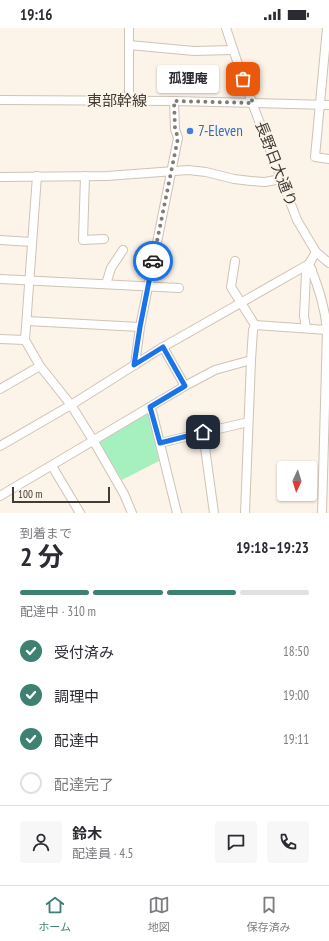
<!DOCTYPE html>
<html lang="ja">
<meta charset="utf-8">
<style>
:root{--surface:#fff;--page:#f7f7f7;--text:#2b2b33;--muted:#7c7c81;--line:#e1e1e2;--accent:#3e8173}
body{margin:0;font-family:"PT Sans Narrow","Noto Sans JP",sans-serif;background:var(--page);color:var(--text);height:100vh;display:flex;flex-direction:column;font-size:15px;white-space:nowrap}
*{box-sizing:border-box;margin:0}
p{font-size:13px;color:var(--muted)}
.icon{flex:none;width:22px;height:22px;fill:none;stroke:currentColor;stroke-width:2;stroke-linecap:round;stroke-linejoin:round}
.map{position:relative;height:485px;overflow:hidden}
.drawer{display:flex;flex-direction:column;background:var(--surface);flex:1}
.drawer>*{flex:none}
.needle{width:26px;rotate:184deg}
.tools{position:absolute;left:277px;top:433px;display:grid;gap:8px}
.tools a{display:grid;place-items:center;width:40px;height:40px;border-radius:4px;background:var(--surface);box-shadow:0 1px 3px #0004;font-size:20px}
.scale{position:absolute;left:12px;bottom:10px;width:98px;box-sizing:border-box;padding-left:4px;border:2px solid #403b36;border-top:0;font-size:11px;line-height:14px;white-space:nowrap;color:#403b36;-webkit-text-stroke:3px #fdf4e9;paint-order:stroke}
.pin{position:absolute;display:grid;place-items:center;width:34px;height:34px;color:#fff;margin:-17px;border-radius:8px;box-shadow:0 2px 6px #0006}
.courier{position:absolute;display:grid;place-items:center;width:40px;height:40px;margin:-20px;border:3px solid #1a73e8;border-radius:50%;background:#fff;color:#222;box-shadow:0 1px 5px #0007}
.bubble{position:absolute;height:28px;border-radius:4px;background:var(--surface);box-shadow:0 1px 3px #0004;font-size:13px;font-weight:700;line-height:28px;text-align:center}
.head em{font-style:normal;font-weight:700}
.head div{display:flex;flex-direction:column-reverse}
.head{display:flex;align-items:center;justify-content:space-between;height:68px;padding:0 20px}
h1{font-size:26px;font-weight:700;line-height:30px}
.bar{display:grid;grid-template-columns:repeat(4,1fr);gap:6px 4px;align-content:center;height:48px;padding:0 20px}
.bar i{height:5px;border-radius:3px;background:var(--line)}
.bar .selected{background:var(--accent)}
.bar p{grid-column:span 4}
.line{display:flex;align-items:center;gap:10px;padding:0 20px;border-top:1px solid var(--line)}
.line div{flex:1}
.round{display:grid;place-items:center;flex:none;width:42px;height:42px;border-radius:4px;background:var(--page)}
ol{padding:0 20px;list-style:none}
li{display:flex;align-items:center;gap:12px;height:44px}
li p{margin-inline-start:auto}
li .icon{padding:4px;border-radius:50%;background:var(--accent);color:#fff;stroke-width:4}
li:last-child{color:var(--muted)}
li i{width:22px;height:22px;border:2px solid var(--line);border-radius:50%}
.status{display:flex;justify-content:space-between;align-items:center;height:28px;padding:0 20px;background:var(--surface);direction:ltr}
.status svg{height:11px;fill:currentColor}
.menu{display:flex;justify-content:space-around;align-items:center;height:56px;border-top:1px solid var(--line);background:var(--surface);font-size:11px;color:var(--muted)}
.menu a{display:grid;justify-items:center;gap:2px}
.menu .selected{color:var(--accent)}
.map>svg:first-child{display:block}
.green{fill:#a6f0bf}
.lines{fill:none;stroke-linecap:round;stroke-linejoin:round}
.minor-casing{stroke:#cec3b6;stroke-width:10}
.minor{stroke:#fff;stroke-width:8}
.done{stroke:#827c75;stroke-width:4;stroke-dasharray:0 7.2}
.route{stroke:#1a73e8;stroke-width:5}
.shop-dot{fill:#3f7fe0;stroke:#fdf4e9;stroke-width:1.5}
.labels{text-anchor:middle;stroke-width:4;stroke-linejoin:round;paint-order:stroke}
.street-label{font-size:15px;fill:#403b36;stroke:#fdf4e9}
.shop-label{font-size:15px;fill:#366cbe;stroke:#fdf4e9;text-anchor:start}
</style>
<div class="status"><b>19:16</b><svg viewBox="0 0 49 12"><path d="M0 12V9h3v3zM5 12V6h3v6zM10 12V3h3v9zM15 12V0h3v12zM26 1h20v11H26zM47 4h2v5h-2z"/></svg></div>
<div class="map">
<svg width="329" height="485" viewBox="0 0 329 485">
<rect width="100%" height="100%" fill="#fdf4e9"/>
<path class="green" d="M146,385l3,2 10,46 -37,19 -23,-38z"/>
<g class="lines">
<g class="minor-casing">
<g id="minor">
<path d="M226,0l17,51 54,141 19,32 13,11"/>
<path d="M327,0l-12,129 14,2"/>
<path d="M129,17l65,6 39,-1"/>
<path d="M0,72l174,1 155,4"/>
<path d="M129,73v-73"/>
<path d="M37,148l-12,164 15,26 31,39 22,35 31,54 8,19"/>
<path d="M85,148l-2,64 21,-1"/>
<path d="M0,149l107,-1 81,-6 18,2 28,7 17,2 14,1 16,-3"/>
<path d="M0,212l32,2"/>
<path d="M235,233l-4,26 24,38 -2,5 -2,30 -6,153"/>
<path d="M309,236c9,21 16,43 18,66l-5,183"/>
<path d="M0,251l179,9"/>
<path d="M106,256l5,-16 12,-18"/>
<path d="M27,293l113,6"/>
<path d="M255,297l72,5"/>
<path d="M306,300l-2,-12 2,-43 6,-3"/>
<path d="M0,311l25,1"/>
<path d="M163,319l22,39"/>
<path d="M135,337l5,-38 38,-189 -3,-9 -1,-28"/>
<path d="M0,361l40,-23"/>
<path d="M150,379l3,8 24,98"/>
<path d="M203,405l11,80"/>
<path d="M160,415l88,-21"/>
<path d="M0,418l71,-41 92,-58 146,-83 7,-12"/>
<path d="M52,438l28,47"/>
<path d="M0,468l185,-110 30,-16 36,-10"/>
</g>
</g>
<use href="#minor" class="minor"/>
</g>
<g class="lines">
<path class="done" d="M153,233l25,-123 -3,-9 -1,-28 79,2 -10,-24"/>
<path class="route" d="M153,233l-13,66 -6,38 29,-18 22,39 -35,21 10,36 43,-11"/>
</g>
<circle class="shop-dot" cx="190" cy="103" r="4"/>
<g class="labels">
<g class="street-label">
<text x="117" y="78">東部幹線</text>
<text transform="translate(276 136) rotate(69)" y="5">長野日大通り</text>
</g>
<g class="shop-label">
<text x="198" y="108">7-Eleven</text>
</g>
</g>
</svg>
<div class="tools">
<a><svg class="needle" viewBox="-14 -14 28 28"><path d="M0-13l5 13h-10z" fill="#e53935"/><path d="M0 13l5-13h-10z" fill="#7c7c81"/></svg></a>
</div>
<div class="scale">100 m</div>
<div class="pin" style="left:243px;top:51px;background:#ea580c"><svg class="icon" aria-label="bag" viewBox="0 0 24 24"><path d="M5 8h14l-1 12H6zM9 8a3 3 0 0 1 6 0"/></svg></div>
<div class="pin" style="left:203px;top:404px;background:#1f2937"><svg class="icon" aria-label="home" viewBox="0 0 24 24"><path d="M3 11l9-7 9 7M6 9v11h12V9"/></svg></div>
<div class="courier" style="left:153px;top:233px"><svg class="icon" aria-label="car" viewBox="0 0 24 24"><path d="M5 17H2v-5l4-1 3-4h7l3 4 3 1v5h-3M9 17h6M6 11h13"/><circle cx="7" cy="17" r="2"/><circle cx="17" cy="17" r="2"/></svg></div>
<div class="bubble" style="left:157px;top:37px;width:62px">孤狸庵</div>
</div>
<section class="drawer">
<div class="head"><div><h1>2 分</h1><p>到着まで</p></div><em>19:18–19:23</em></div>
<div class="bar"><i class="selected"></i><i class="selected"></i><i class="selected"></i><i></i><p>配達中 · 310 m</p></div>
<ol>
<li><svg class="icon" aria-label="check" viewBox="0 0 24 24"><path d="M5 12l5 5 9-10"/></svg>受付済み<p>18:50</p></li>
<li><svg class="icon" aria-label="check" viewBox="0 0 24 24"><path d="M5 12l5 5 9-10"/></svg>調理中<p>19:00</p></li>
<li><svg class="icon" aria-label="check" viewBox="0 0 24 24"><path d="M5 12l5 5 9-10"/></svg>配達中<p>19:11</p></li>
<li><i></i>配達完了</li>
</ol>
<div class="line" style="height:72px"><a class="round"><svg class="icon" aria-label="person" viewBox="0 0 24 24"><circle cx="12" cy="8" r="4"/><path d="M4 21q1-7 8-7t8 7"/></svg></a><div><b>鈴木</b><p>配達員 · 4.5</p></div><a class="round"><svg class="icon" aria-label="chat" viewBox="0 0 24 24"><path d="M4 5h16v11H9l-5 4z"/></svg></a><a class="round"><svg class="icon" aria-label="phone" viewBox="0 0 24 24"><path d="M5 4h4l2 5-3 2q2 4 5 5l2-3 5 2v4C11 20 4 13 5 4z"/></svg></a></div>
</section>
<nav class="menu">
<a class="selected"><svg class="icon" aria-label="home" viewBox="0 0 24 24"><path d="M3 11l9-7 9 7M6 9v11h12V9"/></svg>ホーム</a>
<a><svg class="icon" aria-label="map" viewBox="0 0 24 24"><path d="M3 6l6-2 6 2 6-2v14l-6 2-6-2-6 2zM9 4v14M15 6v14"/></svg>地図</a>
<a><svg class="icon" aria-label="saved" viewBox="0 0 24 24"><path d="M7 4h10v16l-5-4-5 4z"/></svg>保存済み</a>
</nav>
